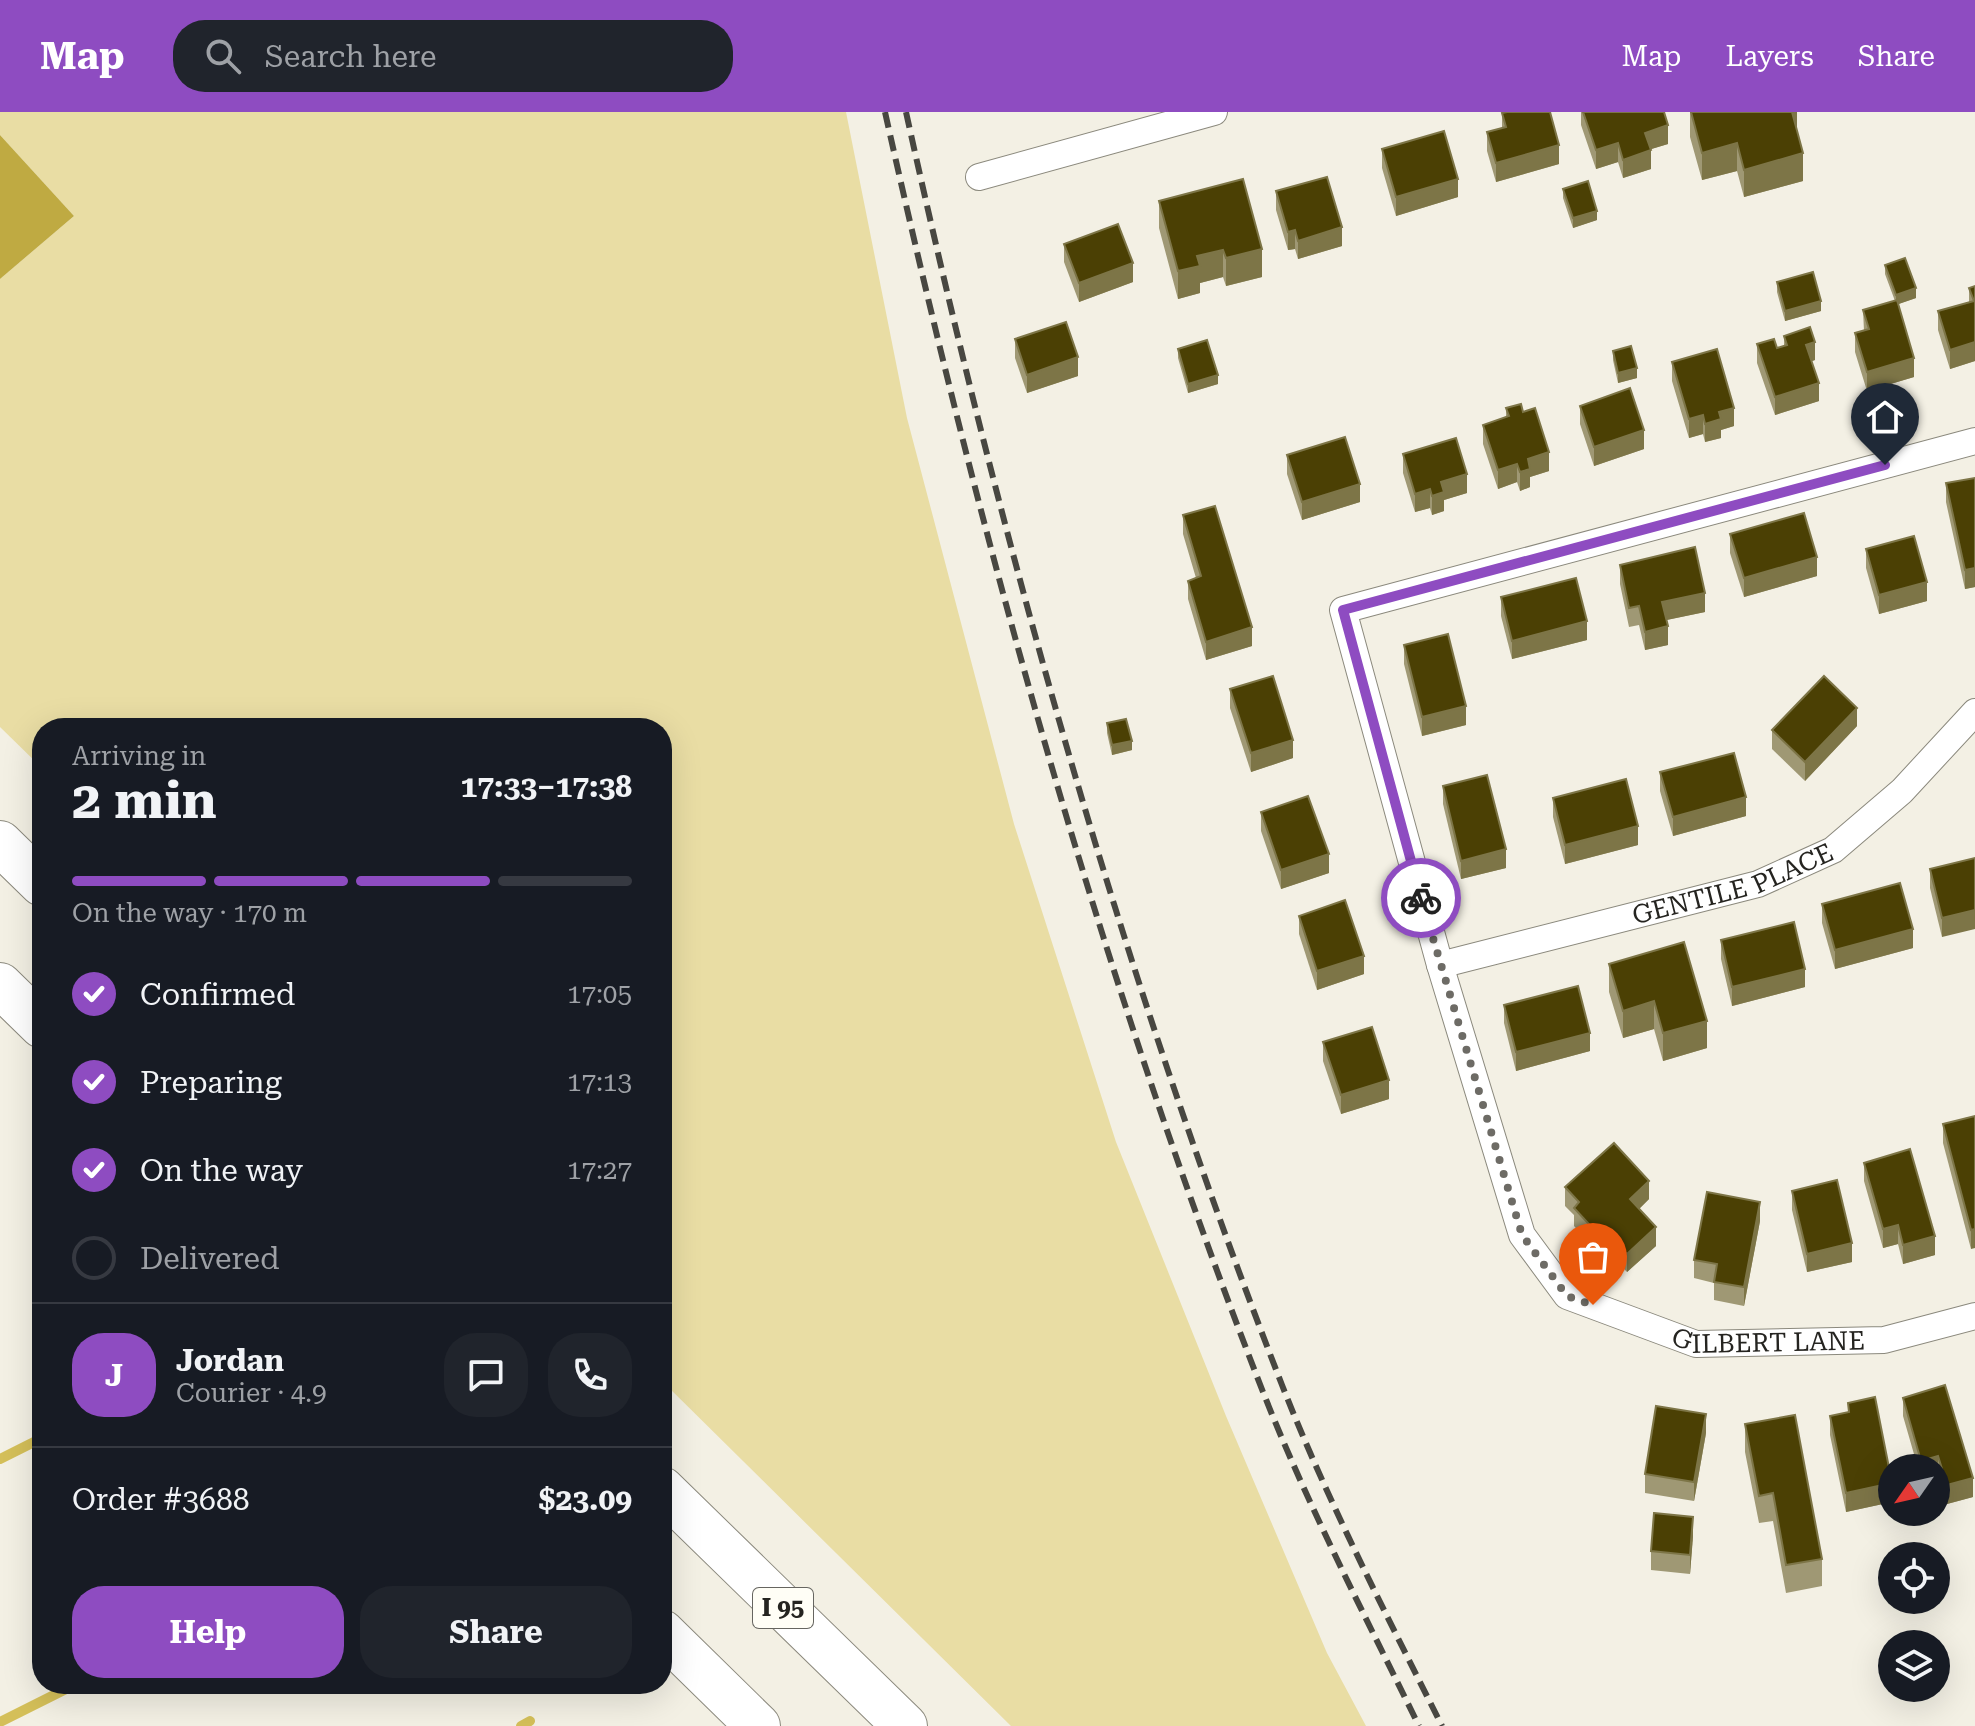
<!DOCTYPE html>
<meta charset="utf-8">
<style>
:root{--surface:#171b24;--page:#20242c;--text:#f1f3f6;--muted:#9ea1a6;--line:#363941;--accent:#8e4cc1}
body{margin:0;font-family:"Roboto Serif",serif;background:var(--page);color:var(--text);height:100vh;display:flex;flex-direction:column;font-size:30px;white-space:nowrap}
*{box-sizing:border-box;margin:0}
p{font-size:26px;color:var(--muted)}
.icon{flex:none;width:44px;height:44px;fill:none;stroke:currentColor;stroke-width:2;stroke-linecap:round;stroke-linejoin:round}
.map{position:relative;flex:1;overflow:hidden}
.side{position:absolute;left:32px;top:606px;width:640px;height:976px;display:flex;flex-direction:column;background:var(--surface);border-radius:32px;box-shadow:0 8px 32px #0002}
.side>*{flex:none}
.needle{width:52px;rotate:236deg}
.tools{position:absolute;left:1878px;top:1342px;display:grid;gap:16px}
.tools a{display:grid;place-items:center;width:72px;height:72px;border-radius:50%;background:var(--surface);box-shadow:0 8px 32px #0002;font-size:40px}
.pin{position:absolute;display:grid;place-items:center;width:68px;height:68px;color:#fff;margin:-82px -34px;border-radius:50% 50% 50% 0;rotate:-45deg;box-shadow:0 0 8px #0007}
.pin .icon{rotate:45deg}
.courier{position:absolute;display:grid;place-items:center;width:80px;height:80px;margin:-40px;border:6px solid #8e4cc1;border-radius:50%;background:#fff;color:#222;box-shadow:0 2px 10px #0007}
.head em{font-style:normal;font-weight:700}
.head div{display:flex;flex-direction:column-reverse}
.head{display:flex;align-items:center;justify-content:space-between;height:136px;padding:0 40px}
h1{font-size:52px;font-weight:700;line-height:60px}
.bar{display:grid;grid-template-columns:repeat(4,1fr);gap:12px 8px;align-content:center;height:96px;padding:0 40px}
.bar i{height:10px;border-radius:6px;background:var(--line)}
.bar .selected{background:var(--accent)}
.bar p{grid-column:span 4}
.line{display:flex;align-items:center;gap:20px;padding:0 40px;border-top:2px solid var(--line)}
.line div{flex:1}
.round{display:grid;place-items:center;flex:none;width:84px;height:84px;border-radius:32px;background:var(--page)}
ol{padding:0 40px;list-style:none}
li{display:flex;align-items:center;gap:24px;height:88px}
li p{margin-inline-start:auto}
li .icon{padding:8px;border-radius:50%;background:var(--accent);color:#fff;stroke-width:4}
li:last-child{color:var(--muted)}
li i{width:44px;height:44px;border:4px solid var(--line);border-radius:50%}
.cta{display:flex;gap:16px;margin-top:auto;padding:16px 40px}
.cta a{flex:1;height:92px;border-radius:32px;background:var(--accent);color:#fff;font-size:32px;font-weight:700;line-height:92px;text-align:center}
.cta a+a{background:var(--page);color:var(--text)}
header{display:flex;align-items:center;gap:48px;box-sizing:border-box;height:112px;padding:0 40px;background:var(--accent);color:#fff}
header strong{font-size:38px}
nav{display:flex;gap:44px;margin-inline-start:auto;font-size:28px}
.search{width:560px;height:72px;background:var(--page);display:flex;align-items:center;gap:20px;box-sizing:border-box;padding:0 28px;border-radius:32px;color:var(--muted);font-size:30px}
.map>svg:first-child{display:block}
.green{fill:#e9dda4}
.forest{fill:#bfaa42}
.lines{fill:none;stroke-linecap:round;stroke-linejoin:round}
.stream{stroke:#d4bf59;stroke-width:10}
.street-casing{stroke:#8b897d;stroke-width:28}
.highway-casing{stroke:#8b897d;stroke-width:46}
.street{stroke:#fff;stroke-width:26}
.highway{stroke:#fff;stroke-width:44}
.rail{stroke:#484741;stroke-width:6;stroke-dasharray:16 8;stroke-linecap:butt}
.wall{fill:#9f9874}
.shaded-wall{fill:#7d7547}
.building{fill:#4b4004;stroke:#7d7547;stroke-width:2}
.done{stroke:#6d6b65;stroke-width:8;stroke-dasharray:0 14.4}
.route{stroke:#8e4cc1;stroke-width:10}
.labels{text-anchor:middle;stroke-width:8;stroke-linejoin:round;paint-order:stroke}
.shield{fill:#fffef6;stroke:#666560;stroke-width:2}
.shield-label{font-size:24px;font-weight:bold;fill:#252420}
.street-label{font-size:26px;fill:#252420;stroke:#fffef6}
</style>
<header>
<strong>Map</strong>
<div class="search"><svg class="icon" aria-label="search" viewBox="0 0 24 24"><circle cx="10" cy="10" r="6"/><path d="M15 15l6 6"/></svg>Search here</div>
<nav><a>Map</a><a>Layers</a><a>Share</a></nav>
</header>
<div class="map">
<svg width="1975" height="1614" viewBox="0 0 1975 1614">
<rect width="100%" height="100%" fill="#f3f0e4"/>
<path class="green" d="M0,0h846l61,306 107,406 102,318 110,274 101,237 39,73h-355l-349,-345v-653h-620v40l-42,-41v-448l74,-63 -74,-81z"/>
<path class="forest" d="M0,23l74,81 -74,63z"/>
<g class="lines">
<g class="stream">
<path d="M0,1347l42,-21"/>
<path d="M0,1610l76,-38"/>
<path d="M521,1614l9,-5"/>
</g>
<g class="street-casing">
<g id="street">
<path d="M979,65l235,-65"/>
<path id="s1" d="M1975,329l-632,169 97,355 82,270 45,61 129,48 188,-4 91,-24"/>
<path id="s2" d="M1440,853l318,-81 75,-34 69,-59 73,-79"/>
</g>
</g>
<g class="highway-casing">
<g id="highway">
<path d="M0,731l42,41"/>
<path d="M0,873l42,41"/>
<path d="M662,1377l243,237"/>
<path d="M662,1520l96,94"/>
</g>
</g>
<use href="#street" class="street"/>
<use href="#highway" class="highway"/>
<g class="rail">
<path d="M885,0c97,435 216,865 378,1280 45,114 102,224 156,334"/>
<path d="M906,0c95,432 215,860 376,1273 46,117 104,229 160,341"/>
</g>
</g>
<g class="wall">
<path d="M1581,0h83l4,32 -17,5v20l-28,9 -5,-16 -22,7 -15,-44z"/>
<path d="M1690,0h107v18l6,51 -59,16 -7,-26 -35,9 -12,-43z"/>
<path d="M1502,1l57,51 -63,18 -9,-31v-19l15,-4z"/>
<path d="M1382,37l76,48 -62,19 -14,-48z"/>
<path d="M1563,77l34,31 -24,8 -10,-30z"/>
<path d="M1276,79l66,55 -44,13 -3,-10 -7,1 -12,-40z"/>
<path d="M1159,89l103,76 -36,9 -3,-9 -23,6v10l-22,6 -19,-71z"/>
<path d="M1064,132l69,38 -54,20 -15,-40z"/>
<path d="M1885,153l31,33 -18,6 16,73 -47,14 -12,-39v-19l9,-2 -1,-21 32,-9 -10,-27z"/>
<path d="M1777,170l44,29 -36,10 -8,-29z"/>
<path d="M1975,174v75l-25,8 -12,-39v-19l31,-9v-14z"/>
<path d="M1784,224l31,24 -3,1 7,40 -44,14 -18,-52v-19l20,4 7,-2z"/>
<path d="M1015,227l63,37 -51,17 -12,-35z"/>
<path d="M1178,237l40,35 -30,9 -10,-35z"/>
<path d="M1613,239l24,27 -19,5 -5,-23z"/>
<path d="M1672,250l62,64 -13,4v8l-16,4 -2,-8 -14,4 -17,-57z"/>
<path d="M1580,294l64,43 -50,17 -14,-42z"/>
<path d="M1506,296l17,4 26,59 -19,6v10l-10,4 -3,-9 -19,7 -15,-45v-19l23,-8z"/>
<path d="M1403,342l64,39 -23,7v11l-12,4 -2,-7 -15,4 -12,-39z"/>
<path d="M1287,343l73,47 -58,18 -15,-46z"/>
<path d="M1975,366v109l-10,2 -19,-87v-19z"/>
<path d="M1183,403l69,131 -46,14 -18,-61v-18l8,-3 -13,-44z"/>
<path d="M1730,422l87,42 -73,21 -14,-44z"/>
<path d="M1866,437l61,52 -48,13 -13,-46z"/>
<path d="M1620,453l85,47 -39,8 2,25 -23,5 -6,-25 -10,2 -9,-43z"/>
<path d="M1501,485l86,43 -75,19 -11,-43z"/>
<path d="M1404,533l62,80 -44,11 -18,-72z"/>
<path d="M1230,577l63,69 -42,14 -21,-64z"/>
<path d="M1107,611l25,27 -20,5 -5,-22z"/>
<path d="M1857,614l-52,55 -33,-32v-19z"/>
<path d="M1660,660l86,44 -73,20 -13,-45z"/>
<path d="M1443,674l63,82 -45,11 -18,-75z"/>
<path d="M1553,686l85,47 -73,19 -12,-47z"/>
<path d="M1261,700l68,61 -48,16 -20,-58z"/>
<path d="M1975,746l-33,79 -12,-49v-19z"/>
<path d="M1822,792l91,44 -78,21 -13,-46z"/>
<path d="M1299,804l65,58 -47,16 -18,-56z"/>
<path d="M1721,828l84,47 -73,19 -11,-47z"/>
<path d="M1609,852l98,84 -44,13 -9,-32 -31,9 -14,-46z"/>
<path d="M1504,893l86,46 -74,20 -12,-48z"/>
<path d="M1323,930l66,57 -48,15 -18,-53z"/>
<path d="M1975,1004l-4,133 -28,-106v-19z"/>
<path d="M1864,1051l71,92 -32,9 -5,-20 -15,4 -19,-67z"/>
<path d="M1565,1075l84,12 -10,10 17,37 -29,26 -24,-25 -5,5 -24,-26v-11l-9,-9z"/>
<path d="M1792,1079l60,71 -45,10 -15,-62z"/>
<path d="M1760,1109l-16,85 -30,-6v-17l-20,-5v-18z"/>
<path d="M1903,1286l70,99 -26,7 -9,-29h-2v-7h-18l-15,-52z"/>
<path d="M1848,1291l44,80v19l-46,10 -16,-77v-19l18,-4z"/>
<path d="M1745,1312l77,135v27l-36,7 -13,-72 -14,2 -14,-71z"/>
<path d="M1706,1321l-12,68 -49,-8v-19z"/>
<path d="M1693,1424l-3,38 -39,-4v-19z"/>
</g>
<g class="shaded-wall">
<path d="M1790,0h7v20z"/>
<path d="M1668,13v19l-23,7v-18z"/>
<path d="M1618,31v19l-22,7v-19z"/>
<path d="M1737,31v28l-35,9v-27z"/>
<path d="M1559,33v19l-63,18v-19z"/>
<path d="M1651,38v19l-28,9v-18z"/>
<path d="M1803,41v28l-59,16v-27z"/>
<path d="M1458,67v18l-62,19v-19z"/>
<path d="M1597,99v9l-24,8v-10z"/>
<path d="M1342,115v19l-44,13v-18z"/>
<path d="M1295,118v19l-7,1v-18z"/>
<path d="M1262,137v28l-36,9v-28z"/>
<path d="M1223,138v27l-23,6v10l-22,6v-28l19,-15z"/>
<path d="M1133,151v19l-54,20v-19z"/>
<path d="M1916,176v10l-20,7v-10z"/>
<path d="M1821,189v10l-36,10v-10z"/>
<path d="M1815,230v18l-9,3v-18z"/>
<path d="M1975,230v19l-25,8v-19z"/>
<path d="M1078,245v19l-51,17v-18z"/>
<path d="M1914,246v19l-47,14v-19z"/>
<path d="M1637,256v10l-19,5v-10z"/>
<path d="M1218,263v9l-30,9v-9z"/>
<path d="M1819,271v18l-44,14v-18z"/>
<path d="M1734,296v18l-13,4v8l-16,4v-18l14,-12z"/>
<path d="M1703,303v19l-14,4v-19z"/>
<path d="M1644,318v19l-50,17v-19z"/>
<path d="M1549,340v19l-19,6v10l-10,4v-19l8,-13z"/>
<path d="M1517,352v18l-19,7v-19z"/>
<path d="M1467,362v19l-23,7v11l-12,4v-19l9,-14z"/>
<path d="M1360,372v18l-58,18v-18z"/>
<path d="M1430,377v19l-15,4v-18z"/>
<path d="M1817,445v19l-73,21v-19z"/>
<path d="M1975,456v19l-10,2v-19z"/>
<path d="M1927,470v19l-48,13v-19z"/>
<path d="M1705,481v19l-43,9v-19z"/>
<path d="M1587,509v19l-75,19v-18z"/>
<path d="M1668,514v19l-23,5v-18z"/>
<path d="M1252,515v19l-46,14v-18z"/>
<path d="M1466,594v19l-44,11v-19z"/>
<path d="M1857,596v18l-52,55v-19z"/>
<path d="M1293,628v18l-42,14v-19z"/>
<path d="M1132,629v9l-20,5v-10z"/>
<path d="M1746,685v19l-73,20v-19z"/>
<path d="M1638,714v19l-73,19v-19z"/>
<path d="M1506,737v19l-45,11v-18z"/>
<path d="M1329,742v19l-48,16v-19z"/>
<path d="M1975,798v19l-33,8v-19z"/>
<path d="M1913,817v19l-78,21v-19z"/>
<path d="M1364,844v18l-47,16v-19z"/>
<path d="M1805,857v18l-73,19v-19z"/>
<path d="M1654,889v28l-31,9v-27z"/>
<path d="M1707,909v27l-44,13v-28z"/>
<path d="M1590,921v18l-74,20v-19z"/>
<path d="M1389,968v19l-48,15v-19z"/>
<path d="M1649,1069v18l-19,19v-19z"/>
<path d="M1760,1090v19l-16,85v-19z"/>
<path d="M1898,1113v19l-15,4v-19z"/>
<path d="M1656,1115v19l-29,26v-18z"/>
<path d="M1603,1116v19l-5,5v-18z"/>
<path d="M1975,1117v19l-4,1v-19z"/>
<path d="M1935,1124v19l-32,9v-19z"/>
<path d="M1852,1131v19l-45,10v-18z"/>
<path d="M1706,1302v19l-12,68v-19z"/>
<path d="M1938,1344v19h-2v-7h-15v-7z"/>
<path d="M1973,1366v19l-26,7v-19z"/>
<path d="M1892,1371v19l-46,10v-19z"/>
<path d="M1693,1405v19l-3,38v-19z"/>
</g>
<g class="building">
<path d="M1507,0h43l9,33 -63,18 -9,-31 19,-5 -4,-14z"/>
<path d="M1583,0h81l4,13 -23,8 6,17 -28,10 -5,-17 -22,7z"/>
<path d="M1691,0h101l11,41 -59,17 -7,-27 -35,10z"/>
<path d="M1444,19l14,48 -62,18 -14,-48z"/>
<path d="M1327,65l15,50 -44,14 -3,-11 -7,2 -12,-41z"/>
<path d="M1243,67l19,70 -36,9 -3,-8 -26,6 3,10 -22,5 -19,-70z"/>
<path d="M1588,69l9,30 -24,7 -10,-29z"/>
<path d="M1118,112l15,39 -54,20 -15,-39z"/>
<path d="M1905,146l11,30 -20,7 -11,-30z"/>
<path d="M1813,160l8,29 -36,10 -8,-29z"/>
<path d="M1975,174v56l-25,8 -12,-39 36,-10 -5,-13z"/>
<path d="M1897,188l17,58 -47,14 -12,-39 14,-4 -6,-19z"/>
<path d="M1066,210l12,35 -51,18 -12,-36z"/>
<path d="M1810,215l5,15 -9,3 13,38 -44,14 -18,-53 17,-5 3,9 10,-3 -3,-9z"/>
<path d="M1207,228l11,35 -30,9 -10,-35z"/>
<path d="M1631,234l6,22 -19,5 -5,-22z"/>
<path d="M1717,237l17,59 -15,4 2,7 -16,5 -2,-9 -14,4 -17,-57z"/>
<path d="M1630,276l14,42 -50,17 -14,-41z"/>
<path d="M1521,292l2,8 12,-4 14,44 -21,7 2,10 -10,3 -3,-8 -19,6 -15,-45 26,-9 -3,-8z"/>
<path d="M1345,325l15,47 -58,18 -15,-47z"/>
<path d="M1456,326l11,36 -26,8 3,10 -12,4 -2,-7 -15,5 -12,-40z"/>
<path d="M1975,366v90l-10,2 -19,-87z"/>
<path d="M1215,394l37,121 -46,15 -18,-61 13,-5 -18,-61z"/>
<path d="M1804,401l13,44 -73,21 -14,-44z"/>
<path d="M1914,424l13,46 -48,13 -13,-46z"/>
<path d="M1695,435l10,46 -43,9 6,24 -23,6 -6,-26 -10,2 -9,-43z"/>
<path d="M1576,466l11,43 -75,20 -11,-44z"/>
<path d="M1448,522l18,72 -44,11 -18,-72z"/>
<path d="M1273,564l20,64 -42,13 -21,-64z"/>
<path d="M1824,564l33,32 -52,54 -33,-32z"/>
<path d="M1126,607l6,22 -20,4 -5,-22z"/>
<path d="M1734,641l12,44 -73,20 -13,-45z"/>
<path d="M1487,663l19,74 -45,12 -18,-75z"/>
<path d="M1626,667l12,47 -73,19 -12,-47z"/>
<path d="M1308,684l21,58 -48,16 -20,-58z"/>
<path d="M1975,746v52l-33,8 -12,-49z"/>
<path d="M1900,771l13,46 -78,21 -13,-46z"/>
<path d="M1345,788l19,56 -47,15 -18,-55z"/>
<path d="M1794,810l11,47 -73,18 -11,-47z"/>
<path d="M1684,830l23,79 -44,12 -9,-32 -31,10 -14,-47z"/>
<path d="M1578,874l12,47 -74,19 -12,-47z"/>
<path d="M1372,915l17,53 -48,15 -18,-53z"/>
<path d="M1975,1004v113l-4,1 -28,-106z"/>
<path d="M1614,1031l35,38 -19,18 26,28 -29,27 -24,-26 -5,6 -24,-26 5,-6 -14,-15z"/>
<path d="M1910,1037l25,87 -32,9 -5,-20 -15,4 -19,-66z"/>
<path d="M1837,1068l15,63 -45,11 -15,-63z"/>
<path d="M1707,1080l53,10 -16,85 -30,-5 3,-18 -23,-4z"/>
<path d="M1945,1273l28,93 -26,7 -9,-29 -17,5 -18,-63z"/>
<path d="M1875,1285l17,86 -46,10 -16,-77 19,-4 -1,-9z"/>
<path d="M1656,1294l50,8 -12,68 -49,-8z"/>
<path d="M1795,1303l27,144 -36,6 -13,-72 -14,3 -14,-72z"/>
<path d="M1654,1401l39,4 -3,38 -39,-4z"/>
</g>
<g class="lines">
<path class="done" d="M1421,786l101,337 45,61 26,9"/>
<path class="route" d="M1421,786l-78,-288 542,-145"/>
</g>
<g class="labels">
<rect class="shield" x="753" y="1476" width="60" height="40" rx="6"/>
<g class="shield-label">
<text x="783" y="1504">I 95</text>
</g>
<g class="street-label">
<text dy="9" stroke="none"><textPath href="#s2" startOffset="304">GENTILE PLACE</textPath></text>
<text dy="9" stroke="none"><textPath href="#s1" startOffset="1590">GILBERT LANE</textPath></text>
</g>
</g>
</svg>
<div class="tools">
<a><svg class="needle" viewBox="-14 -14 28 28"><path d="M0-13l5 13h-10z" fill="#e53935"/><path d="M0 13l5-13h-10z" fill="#9ea1a6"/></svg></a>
<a><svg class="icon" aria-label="locate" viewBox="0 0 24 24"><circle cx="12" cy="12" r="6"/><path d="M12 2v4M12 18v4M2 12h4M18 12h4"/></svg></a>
<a><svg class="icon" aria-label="layers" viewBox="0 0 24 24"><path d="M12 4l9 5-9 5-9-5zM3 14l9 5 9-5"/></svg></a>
</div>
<div class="pin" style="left:1593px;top:1193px;background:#ea580c"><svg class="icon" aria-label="bag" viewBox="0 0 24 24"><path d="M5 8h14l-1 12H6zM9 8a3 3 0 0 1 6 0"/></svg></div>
<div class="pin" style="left:1885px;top:353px;background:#1f2937"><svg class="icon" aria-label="home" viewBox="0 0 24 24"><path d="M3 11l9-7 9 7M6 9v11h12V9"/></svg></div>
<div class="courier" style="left:1421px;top:786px"><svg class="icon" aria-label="bike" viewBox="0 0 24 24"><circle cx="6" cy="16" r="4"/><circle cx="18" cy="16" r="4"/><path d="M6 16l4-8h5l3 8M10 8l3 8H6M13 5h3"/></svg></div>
<section class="side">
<div class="head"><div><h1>2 min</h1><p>Arriving in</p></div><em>17:33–17:38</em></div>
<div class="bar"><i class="selected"></i><i class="selected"></i><i class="selected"></i><i></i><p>On the way · 170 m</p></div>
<ol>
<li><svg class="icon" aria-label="check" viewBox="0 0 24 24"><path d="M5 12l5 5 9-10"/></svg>Confirmed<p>17:05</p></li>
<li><svg class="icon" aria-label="check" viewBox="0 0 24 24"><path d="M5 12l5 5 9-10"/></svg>Preparing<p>17:13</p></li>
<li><svg class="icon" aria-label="check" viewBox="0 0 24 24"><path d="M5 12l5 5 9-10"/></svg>On the way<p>17:27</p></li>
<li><i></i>Delivered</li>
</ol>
<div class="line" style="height:144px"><b class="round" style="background:var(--accent);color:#fff">J</b><div><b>Jordan</b><p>Courier · 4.9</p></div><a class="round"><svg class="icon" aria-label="chat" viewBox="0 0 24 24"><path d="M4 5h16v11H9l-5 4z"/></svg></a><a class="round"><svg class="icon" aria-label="phone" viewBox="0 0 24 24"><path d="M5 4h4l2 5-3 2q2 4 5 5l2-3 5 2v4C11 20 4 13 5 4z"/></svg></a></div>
<div class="line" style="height:104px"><div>Order #3688</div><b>$23.09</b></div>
<div class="cta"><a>Help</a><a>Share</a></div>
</section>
</div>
